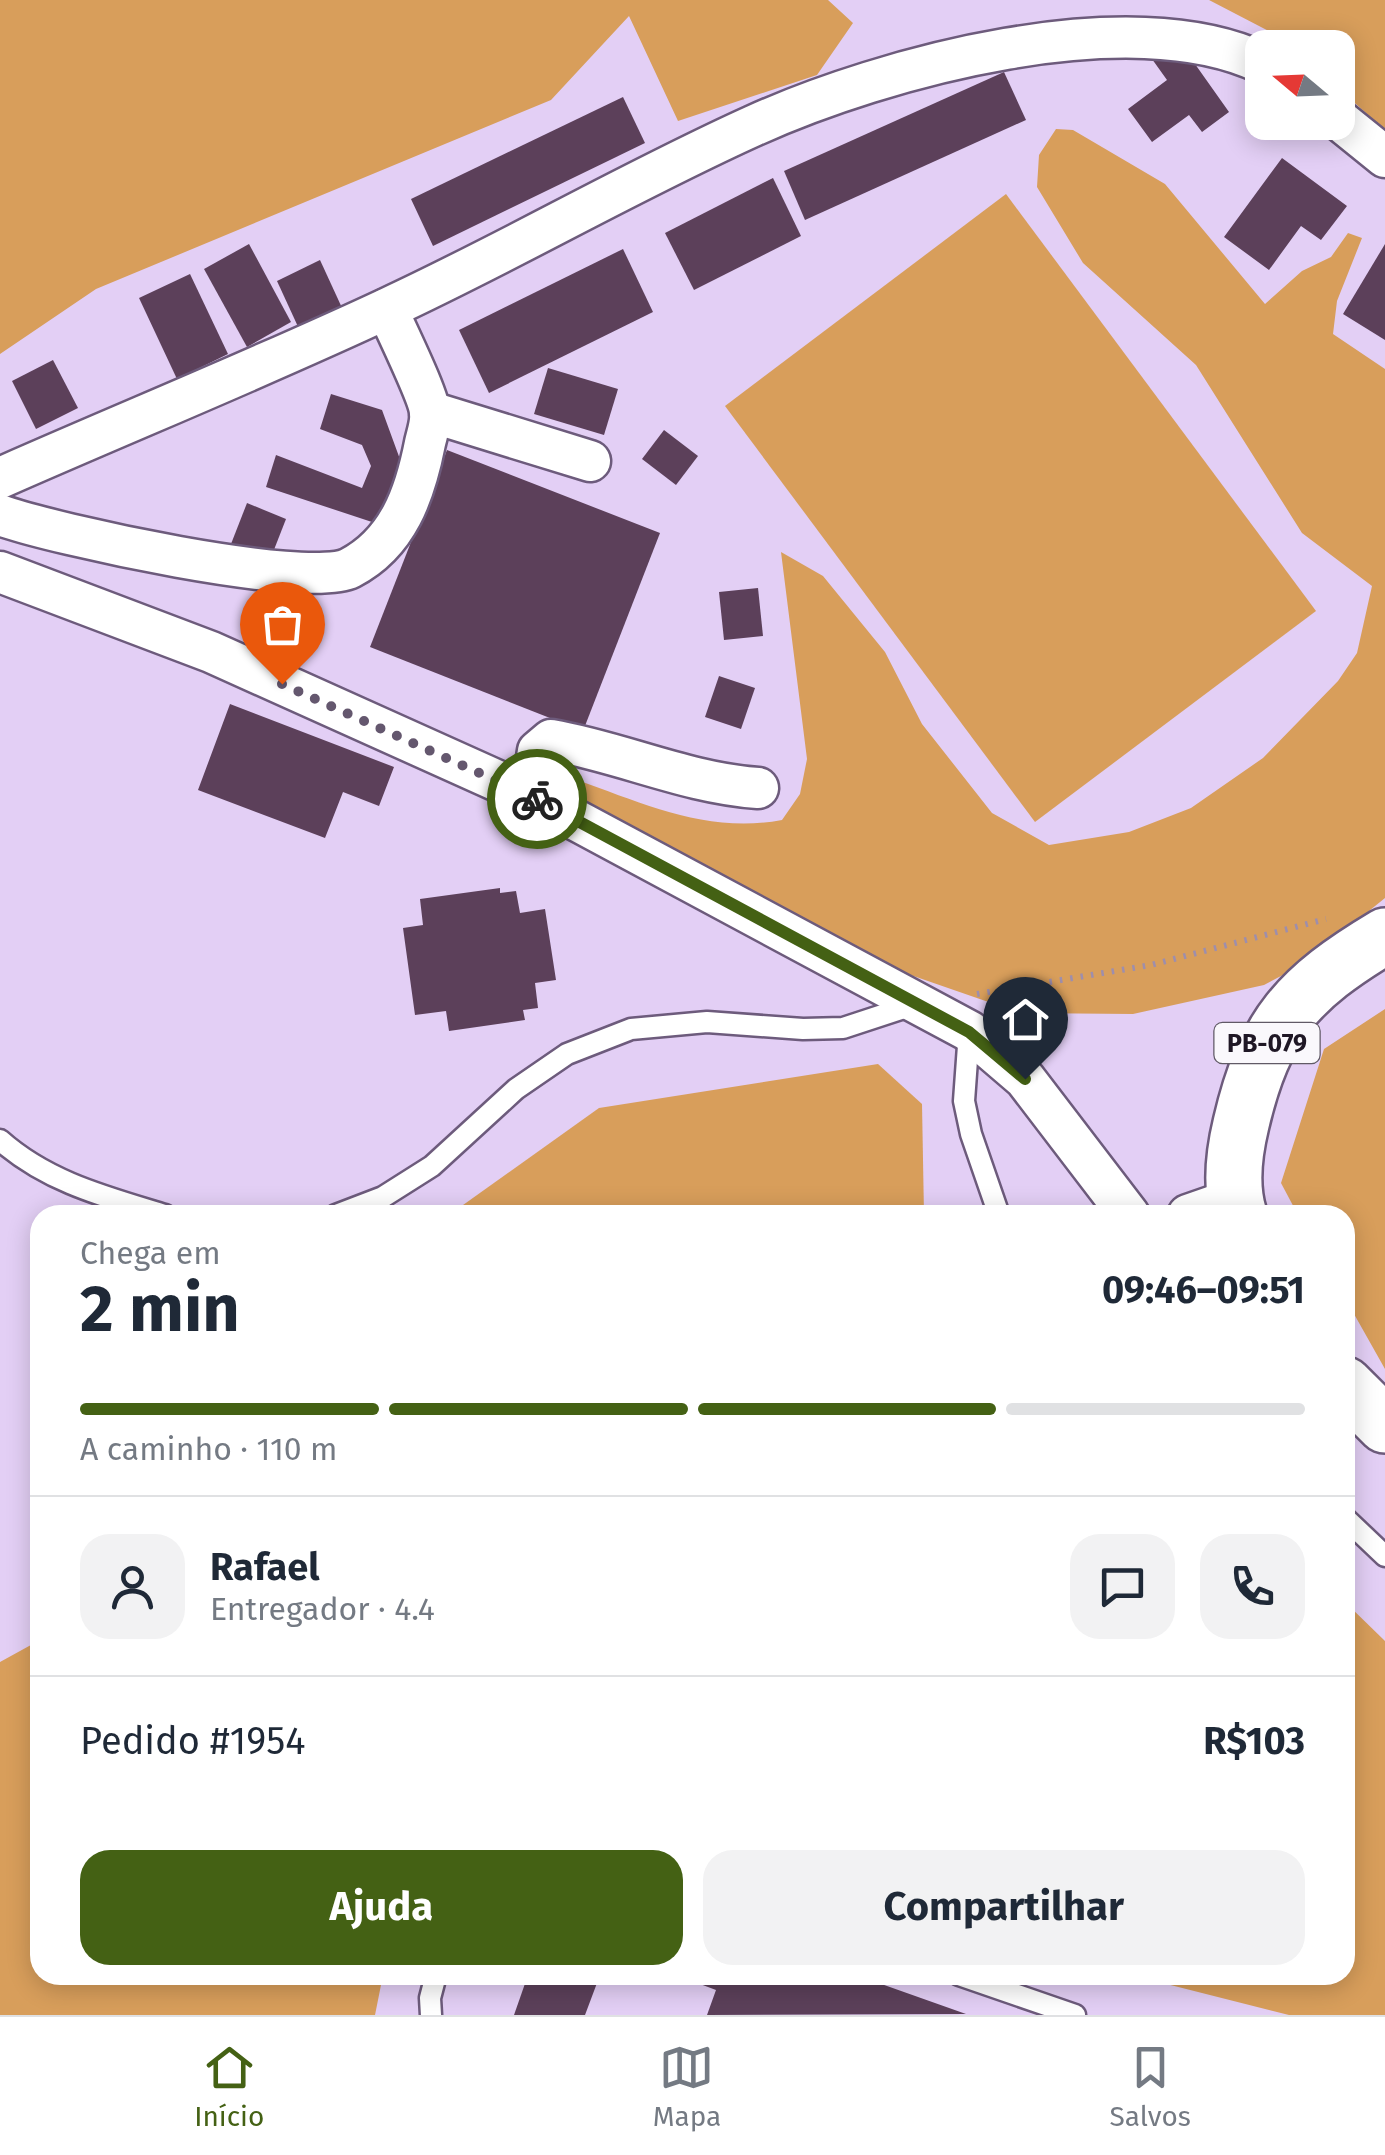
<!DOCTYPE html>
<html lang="pt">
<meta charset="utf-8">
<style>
:root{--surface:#fff;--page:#f2f2f3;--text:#1f2937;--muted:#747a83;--line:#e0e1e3;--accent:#446114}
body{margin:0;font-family:"Fira Sans",sans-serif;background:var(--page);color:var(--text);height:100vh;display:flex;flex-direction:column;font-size:38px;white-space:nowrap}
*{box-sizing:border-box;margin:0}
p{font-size:32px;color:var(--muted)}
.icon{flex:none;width:55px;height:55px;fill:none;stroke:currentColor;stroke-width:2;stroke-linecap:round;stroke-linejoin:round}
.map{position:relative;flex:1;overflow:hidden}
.side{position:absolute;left:30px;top:1205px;width:1325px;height:780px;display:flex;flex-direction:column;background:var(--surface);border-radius:30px;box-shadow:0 5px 25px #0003}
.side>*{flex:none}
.needle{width:65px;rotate:289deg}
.controls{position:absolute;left:1245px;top:30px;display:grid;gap:20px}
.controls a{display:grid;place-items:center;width:110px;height:110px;border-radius:20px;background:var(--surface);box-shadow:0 5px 25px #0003;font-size:50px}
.pin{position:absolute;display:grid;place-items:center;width:85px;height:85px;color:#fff;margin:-102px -42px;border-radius:50% 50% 50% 0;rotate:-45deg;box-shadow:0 0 10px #0007}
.pin .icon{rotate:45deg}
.courier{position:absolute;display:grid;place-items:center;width:100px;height:100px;margin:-50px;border:8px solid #446114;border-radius:50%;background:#fff;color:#222;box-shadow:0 2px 12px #0007}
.summary em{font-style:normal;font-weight:700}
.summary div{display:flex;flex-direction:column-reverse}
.summary{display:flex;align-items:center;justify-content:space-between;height:170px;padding:0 50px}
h1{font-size:65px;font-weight:700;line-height:75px}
.bar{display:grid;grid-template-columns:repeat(4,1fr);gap:15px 10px;align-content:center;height:120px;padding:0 50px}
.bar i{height:12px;border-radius:8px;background:var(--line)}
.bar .current{background:var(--accent)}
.bar p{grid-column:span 4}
.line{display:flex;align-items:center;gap:25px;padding:0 50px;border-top:2px solid var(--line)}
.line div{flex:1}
.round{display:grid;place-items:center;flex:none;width:105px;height:105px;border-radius:30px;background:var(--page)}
.button{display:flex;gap:20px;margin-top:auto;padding:20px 50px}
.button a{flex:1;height:115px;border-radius:30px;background:var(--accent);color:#fff;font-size:40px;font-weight:700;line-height:115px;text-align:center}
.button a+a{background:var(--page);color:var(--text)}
.tabs{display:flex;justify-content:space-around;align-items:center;height:140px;border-top:2px solid var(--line);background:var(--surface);font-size:28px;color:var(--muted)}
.tabs a{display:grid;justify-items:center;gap:5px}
.tabs .current{color:var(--accent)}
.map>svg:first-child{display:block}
.green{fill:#d89e5b}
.building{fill:#5c405a}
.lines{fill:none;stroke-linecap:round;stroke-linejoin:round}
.service-casing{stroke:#6d5b7c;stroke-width:25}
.minor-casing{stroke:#6d5b7c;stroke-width:45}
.primary-casing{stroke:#6d5b7c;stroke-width:60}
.path{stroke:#9e8eac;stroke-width:6;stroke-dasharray:2.5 8;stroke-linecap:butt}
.service{stroke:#fff;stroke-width:20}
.minor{stroke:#fff;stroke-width:40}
.primary{stroke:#fff;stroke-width:55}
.done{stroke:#64576e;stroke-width:10;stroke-dasharray:0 18}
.route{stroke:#446114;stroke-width:12}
.labels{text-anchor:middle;stroke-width:10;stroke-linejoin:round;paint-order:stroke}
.shield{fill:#faf8fc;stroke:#615a66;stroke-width:2.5}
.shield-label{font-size:25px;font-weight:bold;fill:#1f1725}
</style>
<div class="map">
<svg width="1385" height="2015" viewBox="0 0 1385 2015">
<rect width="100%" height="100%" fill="#e3cff5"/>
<g class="green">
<path d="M0,0h828l25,23 -36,52 -139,46 -49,-105 -78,84 -455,189 -96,65z"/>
<path d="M1209,0h176v130l-47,-42v-40l-45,-1 -13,-10z"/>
<path d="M1056,129l17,1 92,54 100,120 37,-33 29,-14 17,-24 14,5 -25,63 -4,33 52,35v529l-83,67 -38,20 -131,29 -113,-1 -147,-51 -75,-46 -132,-60 -84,-55 -9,-12 4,-9c68,24 131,54 205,40l18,-26 7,-35 -26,-207 42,24 62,76 37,72 70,89 57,32 80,-13 62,-24 72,-50 75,-77 19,-28 15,-67 -70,-53 -106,-168 -113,-102 -46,-76 2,-32z"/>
<path d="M1006,194l310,417 -281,211 -310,-416z"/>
<path d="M1385,1009v360l-40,-71v-83h-47l-17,-32 43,-134z"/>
<path d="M878,1064l44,40 2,111h-475l150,-107z"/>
<path d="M1345,1602l40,39v374h-96l-158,-40h214z"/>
<path d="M40,1640v335h343l-8,40h-375v-353z"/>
</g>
<g class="building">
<path d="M1178,40l51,72 -27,20 -13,-17 -37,27 -24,-33 39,-29 -15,-21z"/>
<path d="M1004,72l22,48 -221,100 -21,-49z"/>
<path d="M623,97l22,46 -212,103 -22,-47z"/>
<path d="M1282,158l65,48 -26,34 -20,-14 -32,44 -45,-33z"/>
<path d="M773,178l28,58 -107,54 -29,-57z"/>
<path d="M249,244l42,78 -44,25 -43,-78z"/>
<path d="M1385,244v96l-42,-26z"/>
<path d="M623,249l30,63 -164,81 -30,-63z"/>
<path d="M320,260l23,50 -43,21 -23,-50z"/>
<path d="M190,274l38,80 -51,25 -38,-81z"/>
<path d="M53,360l25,48 -42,21 -24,-48z"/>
<path d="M548,368l70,21 -14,46 -70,-21z"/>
<path d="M331,394l51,16 19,52 -23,62 -112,-37 10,-32 86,33 9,-22 -9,-21 -42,-16z"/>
<path d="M664,430l34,26 -22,29 -34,-26z"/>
<path d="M447,450l213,83 -77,198 -213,-84z"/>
<path d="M247,503l39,16 -16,41 -39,-16z"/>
<path d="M758,588l5,48 -39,4 -5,-48z"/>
<path d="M719,676l36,12 -14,41 -36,-12z"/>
<path d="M230,704l164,63 -15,39 -36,-14 -18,46 -127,-48z"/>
<path d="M500,888v5l16,-2 4,22 25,-4 11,71 -21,3 3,25 -15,2 2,10 -76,11 -3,-20 -31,4 -12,-87 20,-3 -3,-26z"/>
<path d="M528,1975h72l-15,40h-71z"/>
<path d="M676,1975h180l110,39 -259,1 9,-25z"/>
</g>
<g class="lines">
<g class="service-casing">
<g id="service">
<path d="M969,1032l-5,69 7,33 28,81"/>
<path d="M0,1140c47,42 106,57 165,75"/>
<path d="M336,1215l47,-18 49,-31 84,-77 51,-35 64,-25 76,-7 96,7 40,-1 73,-24"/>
<path d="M1345,1518l40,38"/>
<path d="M959,1975l116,40"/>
<path d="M431,2015l-1,-17 6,-23"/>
</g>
</g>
<g class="minor-casing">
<g id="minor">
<path d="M1338,119l47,38"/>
<path d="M431,412l159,49"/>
<path d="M0,478c129,-57 260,-110 388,-170 123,-57 241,-126 365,-182 130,-59 377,-126 509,-63"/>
<path d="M0,515c52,19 307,75 350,53 48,-25 65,-74 75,-125 2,-9 6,-20 5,-29 0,-16 -35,-86 -43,-105"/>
<path d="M0,572l211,80 320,144 438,235 56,48 104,136"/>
<path d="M531,796l7,-45 13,-11c70,12 135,43 207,48"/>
<path d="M1188,1215l46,-16"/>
</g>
</g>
<g class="primary-casing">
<g id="primary">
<path d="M1239,1215c-9,-29 -5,-62 2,-91 23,-99 57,-136 144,-188"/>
<path d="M1345,1385l40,40"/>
</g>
</g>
<path class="path" d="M977,994l174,-29 175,-46"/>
<use href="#service" class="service"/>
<use href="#minor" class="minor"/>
<use href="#primary" class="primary"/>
</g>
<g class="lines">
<path class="done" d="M282,684l255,115"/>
<path class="route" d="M537,799l432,233 56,47"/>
</g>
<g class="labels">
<rect class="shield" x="1214.5" y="1023" width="105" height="40" rx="8"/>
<g class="shield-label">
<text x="1267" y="1052">PB-079</text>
</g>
</g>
</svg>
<div class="controls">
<a><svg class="needle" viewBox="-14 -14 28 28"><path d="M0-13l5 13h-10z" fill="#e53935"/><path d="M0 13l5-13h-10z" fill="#747a83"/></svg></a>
</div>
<div class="pin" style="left:282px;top:684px;background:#ea580c"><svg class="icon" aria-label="bag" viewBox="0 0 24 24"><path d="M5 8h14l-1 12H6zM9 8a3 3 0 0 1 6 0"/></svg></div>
<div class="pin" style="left:1025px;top:1079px;background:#1f2937"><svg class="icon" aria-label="home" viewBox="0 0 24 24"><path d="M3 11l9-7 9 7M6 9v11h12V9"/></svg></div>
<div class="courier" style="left:537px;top:799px"><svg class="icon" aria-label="bike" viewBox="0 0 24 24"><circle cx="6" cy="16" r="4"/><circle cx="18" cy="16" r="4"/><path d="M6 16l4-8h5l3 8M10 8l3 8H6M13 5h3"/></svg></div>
<section class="side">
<div class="summary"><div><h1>2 min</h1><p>Chega em</p></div><em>09:46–09:51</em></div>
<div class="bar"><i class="current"></i><i class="current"></i><i class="current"></i><i></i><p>A caminho · 110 m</p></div>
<div class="line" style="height:180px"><a class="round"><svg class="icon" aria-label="person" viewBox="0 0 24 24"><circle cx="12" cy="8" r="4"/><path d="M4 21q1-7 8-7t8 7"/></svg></a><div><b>Rafael</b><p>Entregador · 4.4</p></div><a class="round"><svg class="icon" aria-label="chat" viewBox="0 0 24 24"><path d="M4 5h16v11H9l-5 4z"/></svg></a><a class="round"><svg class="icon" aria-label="phone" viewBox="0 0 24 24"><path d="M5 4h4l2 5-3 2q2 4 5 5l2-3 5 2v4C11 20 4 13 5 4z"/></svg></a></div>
<div class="line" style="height:130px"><div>Pedido #1954</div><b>R$103</b></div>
<div class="button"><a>Ajuda</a><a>Compartilhar</a></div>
</section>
</div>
<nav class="tabs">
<a class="current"><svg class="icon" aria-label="home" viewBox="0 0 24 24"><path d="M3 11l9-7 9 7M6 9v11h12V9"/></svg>Início</a>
<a><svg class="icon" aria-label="map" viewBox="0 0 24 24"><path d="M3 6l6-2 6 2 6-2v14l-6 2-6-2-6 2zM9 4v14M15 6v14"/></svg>Mapa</a>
<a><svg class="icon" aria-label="saved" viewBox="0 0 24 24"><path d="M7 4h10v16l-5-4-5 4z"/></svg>Salvos</a>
</nav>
